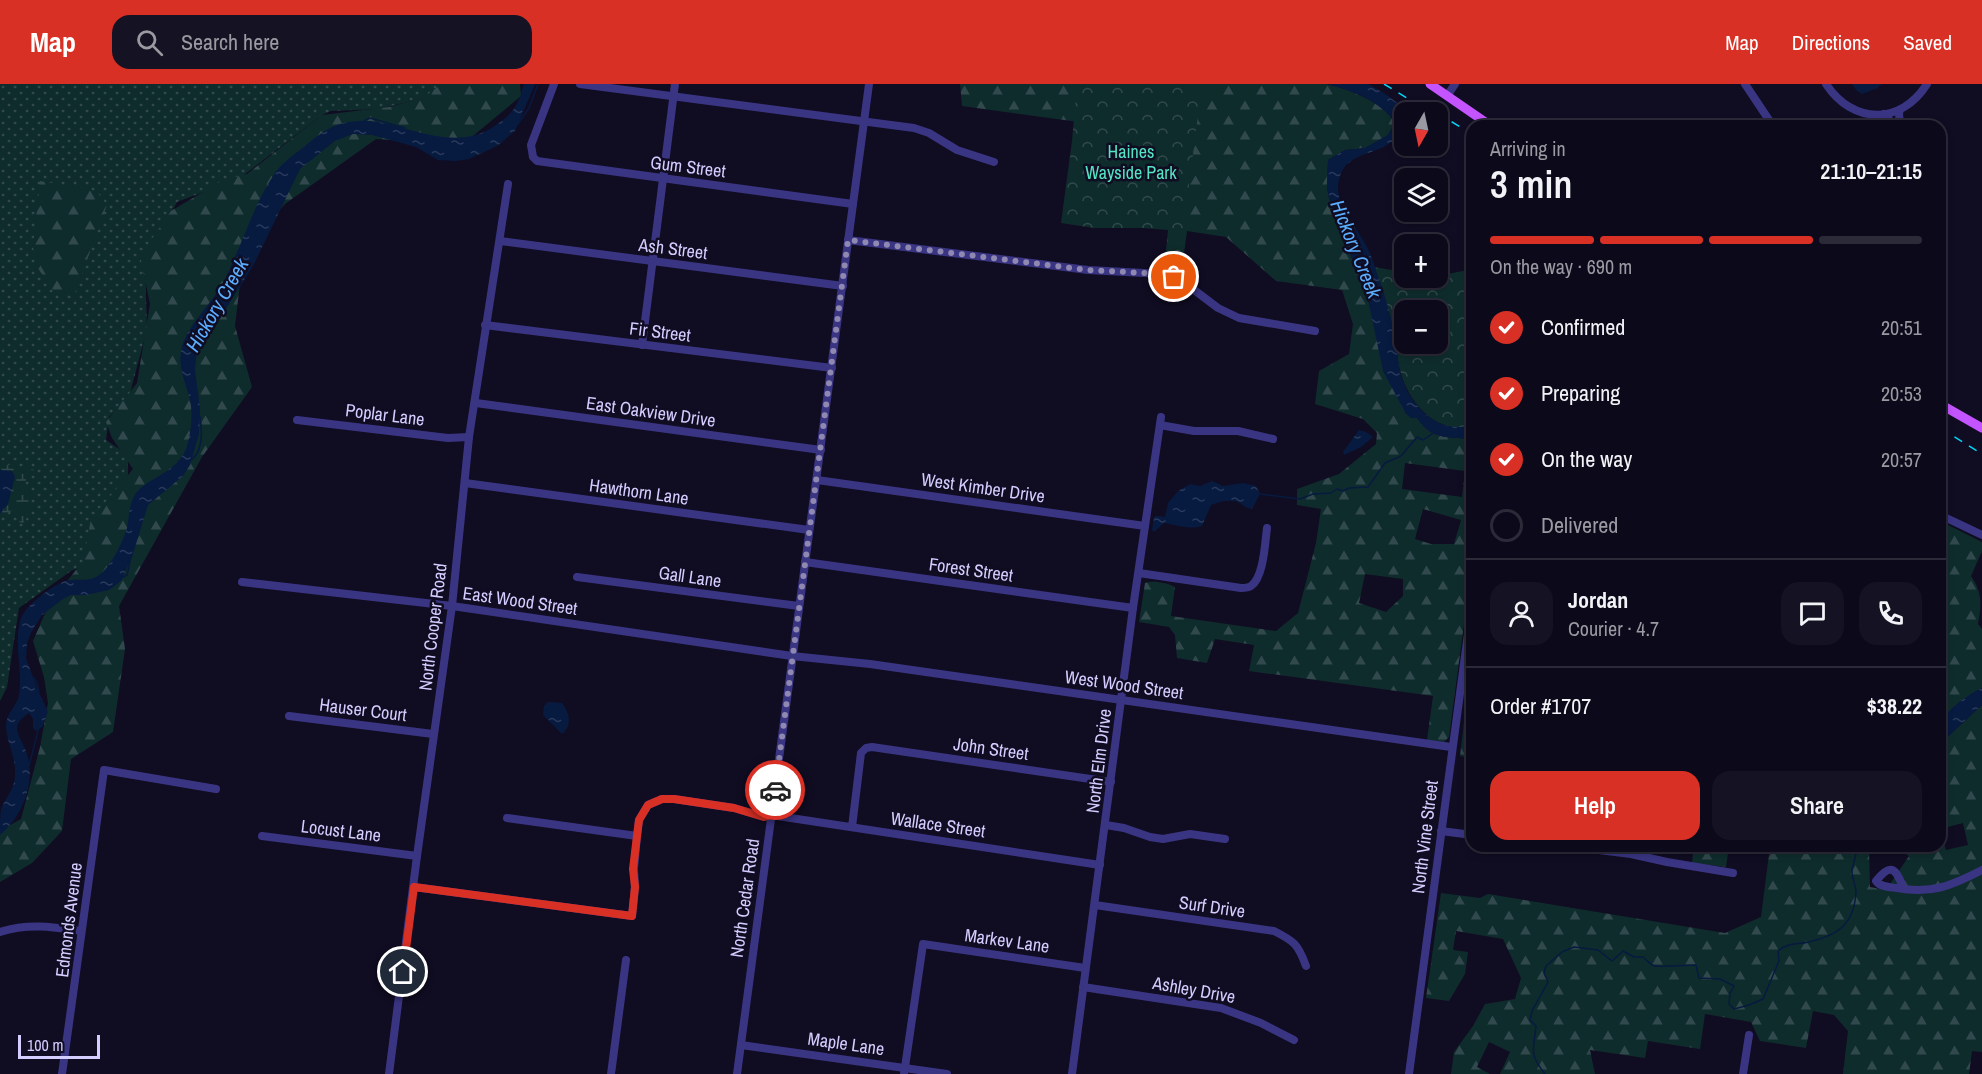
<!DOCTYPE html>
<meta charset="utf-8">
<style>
:root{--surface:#0c091a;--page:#151223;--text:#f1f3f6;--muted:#9a9aa2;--line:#2c2a39;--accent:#d93025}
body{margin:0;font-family:"Archivo Narrow",sans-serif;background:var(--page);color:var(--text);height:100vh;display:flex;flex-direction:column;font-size:22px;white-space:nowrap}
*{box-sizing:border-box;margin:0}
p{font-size:20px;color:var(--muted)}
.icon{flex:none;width:33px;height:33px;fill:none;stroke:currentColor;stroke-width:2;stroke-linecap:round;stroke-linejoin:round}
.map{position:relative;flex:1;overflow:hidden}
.sheet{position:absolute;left:1466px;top:36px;width:480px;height:732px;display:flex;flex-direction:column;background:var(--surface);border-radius:18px;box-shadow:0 3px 9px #0003,0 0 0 2px var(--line)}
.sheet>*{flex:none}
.needle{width:39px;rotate:189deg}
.fabs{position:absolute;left:1394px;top:18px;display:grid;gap:12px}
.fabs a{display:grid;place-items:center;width:54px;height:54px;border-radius:12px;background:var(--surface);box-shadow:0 3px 9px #0003,0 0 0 2px var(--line);font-size:30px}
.scale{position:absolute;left:18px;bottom:15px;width:82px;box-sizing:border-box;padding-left:6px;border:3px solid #d4cdff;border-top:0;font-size:16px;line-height:21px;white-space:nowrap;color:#d4cdff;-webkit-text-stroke:4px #100c22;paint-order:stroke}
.pin{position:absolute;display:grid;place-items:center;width:51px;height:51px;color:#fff;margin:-26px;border:3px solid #fff;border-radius:50%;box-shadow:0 2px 6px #0007}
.courier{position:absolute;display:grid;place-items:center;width:60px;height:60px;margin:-30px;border:4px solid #d93025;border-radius:50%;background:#fff;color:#222;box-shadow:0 2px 8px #0007}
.summary em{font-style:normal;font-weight:600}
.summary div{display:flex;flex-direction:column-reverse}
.summary{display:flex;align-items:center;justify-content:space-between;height:102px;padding:0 24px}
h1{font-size:39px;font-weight:600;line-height:45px}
.bar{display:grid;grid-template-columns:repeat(4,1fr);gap:9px 6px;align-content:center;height:72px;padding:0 24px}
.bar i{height:8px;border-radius:4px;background:var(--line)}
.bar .current{background:var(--accent)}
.bar p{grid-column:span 4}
.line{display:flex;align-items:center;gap:15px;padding:0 24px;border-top:2px solid var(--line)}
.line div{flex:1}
.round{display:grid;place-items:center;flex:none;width:63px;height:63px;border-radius:18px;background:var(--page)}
ol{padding:0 24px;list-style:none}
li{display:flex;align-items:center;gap:18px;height:66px}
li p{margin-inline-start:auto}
li .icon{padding:6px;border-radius:50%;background:var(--accent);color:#fff;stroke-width:4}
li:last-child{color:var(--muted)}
li i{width:33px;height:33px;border:3px solid var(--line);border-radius:50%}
.primary-button{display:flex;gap:12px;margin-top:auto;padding:12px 24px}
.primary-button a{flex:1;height:69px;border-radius:18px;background:var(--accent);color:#fff;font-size:24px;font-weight:600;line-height:69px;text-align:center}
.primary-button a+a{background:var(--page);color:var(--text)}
header{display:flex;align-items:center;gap:36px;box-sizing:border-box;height:84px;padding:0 30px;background:var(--accent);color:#fff}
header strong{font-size:28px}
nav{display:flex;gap:33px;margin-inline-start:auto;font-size:21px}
.search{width:420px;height:54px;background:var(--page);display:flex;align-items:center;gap:15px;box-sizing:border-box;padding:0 21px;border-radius:18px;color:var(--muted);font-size:22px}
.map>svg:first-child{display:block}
.grass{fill:url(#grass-dots)}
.forest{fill:url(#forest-firs);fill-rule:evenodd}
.wetland{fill:url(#wetland-marsh)}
.park{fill:url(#park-crowns);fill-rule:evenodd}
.water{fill:url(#water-ripples)}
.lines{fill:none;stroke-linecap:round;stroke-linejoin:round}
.stream{stroke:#071a40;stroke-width:1.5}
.minor{stroke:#3a3583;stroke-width:8}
.major{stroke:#c454ff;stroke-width:9}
.rail{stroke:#00d8f8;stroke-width:1.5;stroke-dasharray:9 8;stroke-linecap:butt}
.done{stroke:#8f89b2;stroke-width:6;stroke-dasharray:0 10.8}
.route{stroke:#d93025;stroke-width:8}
.labels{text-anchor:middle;stroke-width:5;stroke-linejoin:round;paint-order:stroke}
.park-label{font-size:18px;fill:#54e4c4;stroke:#100c22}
.street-label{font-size:18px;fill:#d4cdff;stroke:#100c22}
.water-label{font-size:20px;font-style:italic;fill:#5baeff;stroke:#100c22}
</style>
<header>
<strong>Map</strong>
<div class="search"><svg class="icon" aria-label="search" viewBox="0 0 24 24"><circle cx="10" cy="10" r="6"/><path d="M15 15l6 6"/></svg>Search here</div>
<nav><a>Map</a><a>Directions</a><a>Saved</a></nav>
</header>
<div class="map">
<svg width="1982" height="990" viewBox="0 0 1982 990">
<defs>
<pattern id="grass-dots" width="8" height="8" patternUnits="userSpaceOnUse" patternTransform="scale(1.5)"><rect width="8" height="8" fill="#0f2c2c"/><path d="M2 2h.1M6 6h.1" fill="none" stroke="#31494c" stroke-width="1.8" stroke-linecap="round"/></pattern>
<pattern id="forest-firs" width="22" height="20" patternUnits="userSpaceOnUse" patternTransform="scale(1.5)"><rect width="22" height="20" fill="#0f2c2c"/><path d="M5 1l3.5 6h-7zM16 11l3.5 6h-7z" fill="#31494c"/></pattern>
<pattern id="wetland-marsh" width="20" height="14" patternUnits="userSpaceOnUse" patternTransform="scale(1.5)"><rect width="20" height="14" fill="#0f2c2c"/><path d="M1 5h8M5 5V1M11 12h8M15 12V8" fill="none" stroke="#31494c"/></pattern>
<pattern id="park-crowns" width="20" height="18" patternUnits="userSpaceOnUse" patternTransform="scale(1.5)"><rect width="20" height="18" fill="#0f2c2c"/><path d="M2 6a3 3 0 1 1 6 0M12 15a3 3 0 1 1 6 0" fill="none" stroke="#31494c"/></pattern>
<pattern id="water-ripples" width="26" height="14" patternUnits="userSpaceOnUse" patternTransform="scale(1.5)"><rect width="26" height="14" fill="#071a40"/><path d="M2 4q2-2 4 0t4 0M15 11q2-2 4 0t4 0" fill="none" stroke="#2a3a5d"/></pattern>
</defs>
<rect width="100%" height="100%" fill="#100c22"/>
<path class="grass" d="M0,0h445l-10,10 -19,6 -38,9 -47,2 -9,4 -82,63 -63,24 -32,58 2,69 -18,68 -20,20 -3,23 22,15v29l-29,75 -28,12 -52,37 -12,79 -7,14z"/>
<g class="forest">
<path d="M442,0h78l1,12 -59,49 -86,-6 -91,65 -41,45 -9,77 17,61 -50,70 -83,149 6,43 -12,83 -42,27 -9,72 -30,32 -32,19v-51l21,-12 19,-72 8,-44 -4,-26 -11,-36 16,-37 34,-43 8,-42 42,-50 -21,-31 -6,-16 31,-39 13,-79 -10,-48 31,-45 50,-30 26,-7 75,-59 67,-8 33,-9z"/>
<path d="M960,0h221l-102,38 -117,-16z"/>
<path d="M1196,0h130c23,5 57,18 69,39l-7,12 -23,13 -20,2 -17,10 -1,28 2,10 10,25 6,21 16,33 56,141c16,23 30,18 54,21v133l-22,165 -5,5 -17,-2 6,-44 -184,-25 5,-26 -39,-6 -8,24 -30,-5 -2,-23 -6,-8 -30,-5 6,-39c8,-3 23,0 30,4l-4,29 105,15 22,-18 18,-70 5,-34 -24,-4v-16l42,-15 37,-30 1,-11 -14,-14 -48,-15 4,-33 30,-17 4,-30 -11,-34 -66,-9 -50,-44 -39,-6 -5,-3zM1405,379l60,8 -3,26 -60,-8zM1423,425l38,11 -7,24h-23l-16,-5zM1365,490l38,5v17l-17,16 -27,-9z"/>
<path d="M40,97l43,7 15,5 9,12 -32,88 -10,2 -10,-2 -20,-29 -2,-18z"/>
<path d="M1940,437l42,21v9l-11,25c11,16 11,29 7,48l4,5v59c-18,9 -30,21 -42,36z"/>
<path d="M1471,580l1,94h-1l-11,-2z"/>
<path d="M1982,621v347l-10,-1 -3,23h-126l5,-43 -14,-16 -21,-4 -7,37 -46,-7 -9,-19 -46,-8 -5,35 -52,-8 -3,17 -55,-8 5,24h-95l10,-22 -21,-10 -12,25 13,7h-39l3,-22 19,-26 12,-22 30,-5 6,-21 -18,-39 -47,-8 -3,19 15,2 -3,22 -16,27 -23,-3 15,-105 39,5 8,-4 237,39 36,-16 9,-71h101l-2,3 1,38 16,3 23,-34 -12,-10h43v-102zM1963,739l5,22 -22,5 -6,-21z"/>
<path d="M1694,762h35l-3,21 -34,-4z"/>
</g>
<path class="wetland" d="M11,380l23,6 -2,6 -6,3 -1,5 5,10v20l-7,9 -4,-1 -3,-11 -3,-1 -13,7v-49z"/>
<g class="park">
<path d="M1077,0h125l-17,132 2,15 -6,45 -17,-5 4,-41 -25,-2h-49l-33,-5 11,-82z"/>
<path d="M1374,183l30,5v6h33v-2l31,-6 4,23 -1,132c-33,11 -61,-21 -70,-51 -5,-16 -4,-34 -9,-50 -5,-19 -11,-38 -18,-57zM1404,226h33v34h-33z"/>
</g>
<g class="water">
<path d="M524,0h11l-20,47 -18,15 -28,13 -13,2 -18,-1 -22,-13 -44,-12 -19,-1 -18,7 -35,28 -47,97 -29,46 -20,25 -7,13 -2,20 5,38 -1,26 -9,31 -7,11 -35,29 -16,52 -11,24 -12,9 -23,5h-15l-8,4 -21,16 -11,18 -4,10 -1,15 11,30 11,24 -6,15 -6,4 -3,-3v-9l-4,-6c-6,4 -11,8 -12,15 0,8 8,18 10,26 9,29 -5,63 -27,81 0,-8 0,-19 1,-26 5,-12 13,-19 14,-33 1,-21 -8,-32 -9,-49 -1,-13 12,-22 13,-32 4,-26 -6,-52 2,-77 5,-13 31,-32 44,-37 10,-3 21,1 31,-4 13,-6 27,-35 31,-49 2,-10 2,-26 9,-35 13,-16 40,-20 50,-44 5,-14 7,-35 4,-49 -4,-17 -12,-31 -9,-49 3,-20 26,-44 38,-61 4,-5 7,-13 10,-20 15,-31 25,-65 44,-94 7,-12 22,-22 33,-31 23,-19 34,-25 65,-24 42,6 86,32 125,4 19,-13 22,-20 28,-41z"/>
<path d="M1326,0h42l16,9 16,12 4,8v17c-7,8 -16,16 -25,19 -15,6 -33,9 -39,27 -9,26 15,48 26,69 6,11 9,23 13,34 6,16 10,31 14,48 3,14 4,30 7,45 8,31 37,64 71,53v14c-24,-3 -38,2 -54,-21h-6l-5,-4 -23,-43 -18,-86 -20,-41 -6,-21 -10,-25 -2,-10 1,-28 17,-10 20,-2 23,-13 7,-12c-11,-21 -46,-34 -69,-39z"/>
<path d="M1852,0h30l-5,4 -15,6 -5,-3z"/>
<path d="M1359,346l7,2 7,5 -12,10 -17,8 -1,-3z"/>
<path d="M0,386l12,1 3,6 -7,27 -8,10z"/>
<path d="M1212,397l11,5 21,-3 12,3 4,8 -8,15c-7,-1 -8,-4 -14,-7 -9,-3 -19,0 -27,3l-9,21c-13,4 -26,-1 -38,-3l-10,9 -2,-2 2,-13 3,-1 8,1 3,-14 10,-12 12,-7 10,2z"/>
<path d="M1982,604v17l-42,39c-1,-5 -2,-13 0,-19 4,-14 29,-31 42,-37z"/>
<path d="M548,618l14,1c7,9 11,22 0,31l-19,-19 1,-9z"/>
</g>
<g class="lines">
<g class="stream">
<path d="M364,37l6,-3 35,10"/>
<path d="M518,40l11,-16 9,-24"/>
<path d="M191,376c12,-9 11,-30 9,-43"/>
<path d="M1260,410l40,5 13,-5 18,-1 6,-4 6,2 6,-3 19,-1 17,-24 16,-7 16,-19 6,3 9,-6"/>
<path d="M121,494l6,-3 4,-18"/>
<path d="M34,594l3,5 2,10"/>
<path d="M29,682l10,-39"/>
<path d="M1545,990c-17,-21 -11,-25 -9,-48l-6,-6 2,-9 16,-29 -4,-9 2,-7 16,-14 12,-5 24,3 14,11 11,-10 11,6h9c4,3 7,8 12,9 5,1 33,-1 41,-1l3,13 21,1 14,7 -4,7 -1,11 5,5 15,-4 14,-6 16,-38 -1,-10c11,-9 17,-6 31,-9 29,-7 45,-17 47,-50 0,-7 -5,-15 -4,-23 2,-9 5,-14 4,-23"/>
</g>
<g class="minor">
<path d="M554,0l-23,61 2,12 4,4 316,43"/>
<path d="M580,0l334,44 15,5 28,17 37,12"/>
<path d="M1745,0l28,42"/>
<path d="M1826,0c27,41 75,41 101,0"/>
<path d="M1447,12l8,-12"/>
<path d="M1900,26l-1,3 1,13"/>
<path d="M1884,30l3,2 6,10"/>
<path d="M1472,119l-4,36 4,31"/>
<path d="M848,156l240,30 75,4 18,6 37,28 21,10 76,13"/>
<path d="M500,157l343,45"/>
<path d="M485,241l347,43"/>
<path d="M642,261l33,-261"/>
<path d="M476,319l345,47"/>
<path d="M297,336l151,18 21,-1"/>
<path d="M1160,341l34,6h44l35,8"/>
<path d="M817,396l328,46"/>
<path d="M465,399l344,47"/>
<path d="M1940,431l42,20"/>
<path d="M805,478l328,46"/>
<path d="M1139,489l102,15c4,0 7,0 10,-2 13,-9 14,-44 16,-58"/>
<path d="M577,493l222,29"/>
<path d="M242,498l210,24 340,50 78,8 581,83"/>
<path d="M289,632l144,18"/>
<path d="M507,734l130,18"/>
<path d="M1106,741l18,3 26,9 13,2 27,-5 35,5"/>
<path d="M852,743l9,-74 5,-5 6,-1 239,35"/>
<path d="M1441,747l31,4"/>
<path d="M262,752l155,20"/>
<path d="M1567,762l64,8 36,8 66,11"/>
<path d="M414,803l218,29 3,-29 -1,-18 3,-33 2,-16 9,-15 14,-6h12l60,9 30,9 7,-2 329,50"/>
<path d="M1904,805c-8,-19 -12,-28 -28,-8 4,6 13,6 21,7 35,6 54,-2 85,-18"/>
<path d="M1095,821l179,26c20,10 24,13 32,35"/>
<path d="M0,848c28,-9 53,-5 81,-1"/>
<path d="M1083,903l138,21 40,15 33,17"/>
<path d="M741,961l206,29"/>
<path d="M62,990l42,-304 112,19"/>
<path d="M389,990l28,-218 35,-250 17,-169 39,-253"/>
<path d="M611,990l15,-114"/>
<path d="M737,990l132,-990"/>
<path d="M904,990l19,-130 162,24"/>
<path d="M1072,990l61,-466 28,-191"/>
<path d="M1409,990l63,-470"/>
<path d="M1743,990l6,-39"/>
</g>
<g class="major">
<path d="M1430,0l61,42"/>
<path d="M1940,320l42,24"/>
</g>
<g class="rail">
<path d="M1384,0l46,28"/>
<path d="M1437,29l35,21"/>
<path d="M1940,344l42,26"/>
</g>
</g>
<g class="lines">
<path class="done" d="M775,706l73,-550 240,30 75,4 11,3"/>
<path class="route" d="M403,888l11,-85 218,29 3,-29 -2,-18 4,-33 2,-16 9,-15 14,-6h12l60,9 30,9 7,-2 4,-25"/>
</g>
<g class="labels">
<g class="park-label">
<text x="1131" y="74">Haines<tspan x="1131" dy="21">Wayside Park</tspan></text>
</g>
<g class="street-label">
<text transform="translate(688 83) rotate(7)" y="6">Gum Street</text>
<text transform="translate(673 165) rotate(7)" y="6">Ash Street</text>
<text transform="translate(660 248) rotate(7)" y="6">Fir Street</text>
<text transform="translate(651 328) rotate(8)" y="6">East Oakview Drive</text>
<text transform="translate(385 331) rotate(7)" y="6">Poplar Lane</text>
<text transform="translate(983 404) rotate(8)" y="6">West Kimber Drive</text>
<text transform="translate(639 408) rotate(8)" y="6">Hawthorn Lane</text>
<text transform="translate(971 486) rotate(8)" y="6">Forest Street</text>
<text transform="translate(690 493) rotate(8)" y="6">Gall Lane</text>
<text transform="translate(520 517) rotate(8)" y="6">East Wood Street</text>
<text transform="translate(433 543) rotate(-83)" y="6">North Cooper Road</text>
<text transform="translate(1124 601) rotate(8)" y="6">West Wood Street</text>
<text transform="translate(363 626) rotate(7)" y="6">Hauser Court</text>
<text transform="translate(991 665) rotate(8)" y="6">John Street</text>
<text transform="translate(1099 677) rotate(-83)" y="6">North Elm Drive</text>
<text transform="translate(938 741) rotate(8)" y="6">Wallace Street</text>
<text transform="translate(341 747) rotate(7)" y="6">Locust Lane</text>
<text transform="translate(1425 753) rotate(-83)" y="6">North Vine Street</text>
<text transform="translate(745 814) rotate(-82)" y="6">North Cedar Road</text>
<text transform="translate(1212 823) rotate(8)" y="6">Surf Drive</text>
<text transform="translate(69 836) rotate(-83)" y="6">Edmonds Avenue</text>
<text transform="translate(1007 857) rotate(8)" y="6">Markev Lane</text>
<text transform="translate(1194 906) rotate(10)" y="6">Ashley Drive</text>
<text transform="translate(846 960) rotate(8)" y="6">Maple Lane</text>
</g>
<g class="water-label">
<text transform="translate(1356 165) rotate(68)" y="7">Hickory Creek</text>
<text transform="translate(217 221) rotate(-60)" y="7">Hickory Creek</text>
</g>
</g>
</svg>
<div class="fabs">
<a><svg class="needle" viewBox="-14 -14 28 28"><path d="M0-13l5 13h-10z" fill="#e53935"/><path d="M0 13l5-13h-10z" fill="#9a9aa2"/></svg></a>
<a><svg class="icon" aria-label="layers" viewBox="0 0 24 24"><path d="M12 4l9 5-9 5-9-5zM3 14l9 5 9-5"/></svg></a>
<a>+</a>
<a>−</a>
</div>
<div class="scale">100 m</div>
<div class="pin" style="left:1174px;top:193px;background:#ea580c"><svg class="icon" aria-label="bag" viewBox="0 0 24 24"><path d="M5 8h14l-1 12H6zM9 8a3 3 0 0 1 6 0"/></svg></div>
<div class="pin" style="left:403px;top:888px;background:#1f2937"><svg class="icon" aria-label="home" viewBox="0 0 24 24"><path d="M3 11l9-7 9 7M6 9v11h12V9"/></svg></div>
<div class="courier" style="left:775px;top:706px"><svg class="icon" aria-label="car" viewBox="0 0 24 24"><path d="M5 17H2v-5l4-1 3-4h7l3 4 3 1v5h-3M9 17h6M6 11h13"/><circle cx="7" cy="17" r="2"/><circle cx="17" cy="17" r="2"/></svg></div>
<section class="sheet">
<div class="summary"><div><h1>3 min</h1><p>Arriving in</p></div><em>21:10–21:15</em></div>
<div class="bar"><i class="current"></i><i class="current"></i><i class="current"></i><i></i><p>On the way · 690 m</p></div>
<ol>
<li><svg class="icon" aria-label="check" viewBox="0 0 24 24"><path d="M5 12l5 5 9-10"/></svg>Confirmed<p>20:51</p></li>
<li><svg class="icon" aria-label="check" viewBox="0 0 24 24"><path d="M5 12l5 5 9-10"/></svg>Preparing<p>20:53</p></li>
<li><svg class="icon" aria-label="check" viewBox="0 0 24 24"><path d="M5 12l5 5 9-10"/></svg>On the way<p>20:57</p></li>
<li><i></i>Delivered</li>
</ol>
<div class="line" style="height:108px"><a class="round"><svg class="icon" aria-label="person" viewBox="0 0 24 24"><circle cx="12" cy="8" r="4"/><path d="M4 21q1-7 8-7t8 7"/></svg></a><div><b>Jordan</b><p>Courier · 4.7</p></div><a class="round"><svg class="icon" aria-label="chat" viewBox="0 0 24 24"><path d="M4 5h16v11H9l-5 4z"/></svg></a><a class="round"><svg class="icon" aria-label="phone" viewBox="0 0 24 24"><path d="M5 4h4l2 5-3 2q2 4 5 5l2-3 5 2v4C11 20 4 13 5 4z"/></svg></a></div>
<div class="line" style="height:78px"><div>Order #1707</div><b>$38.22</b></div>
<div class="primary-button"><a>Help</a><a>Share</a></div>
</section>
</div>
